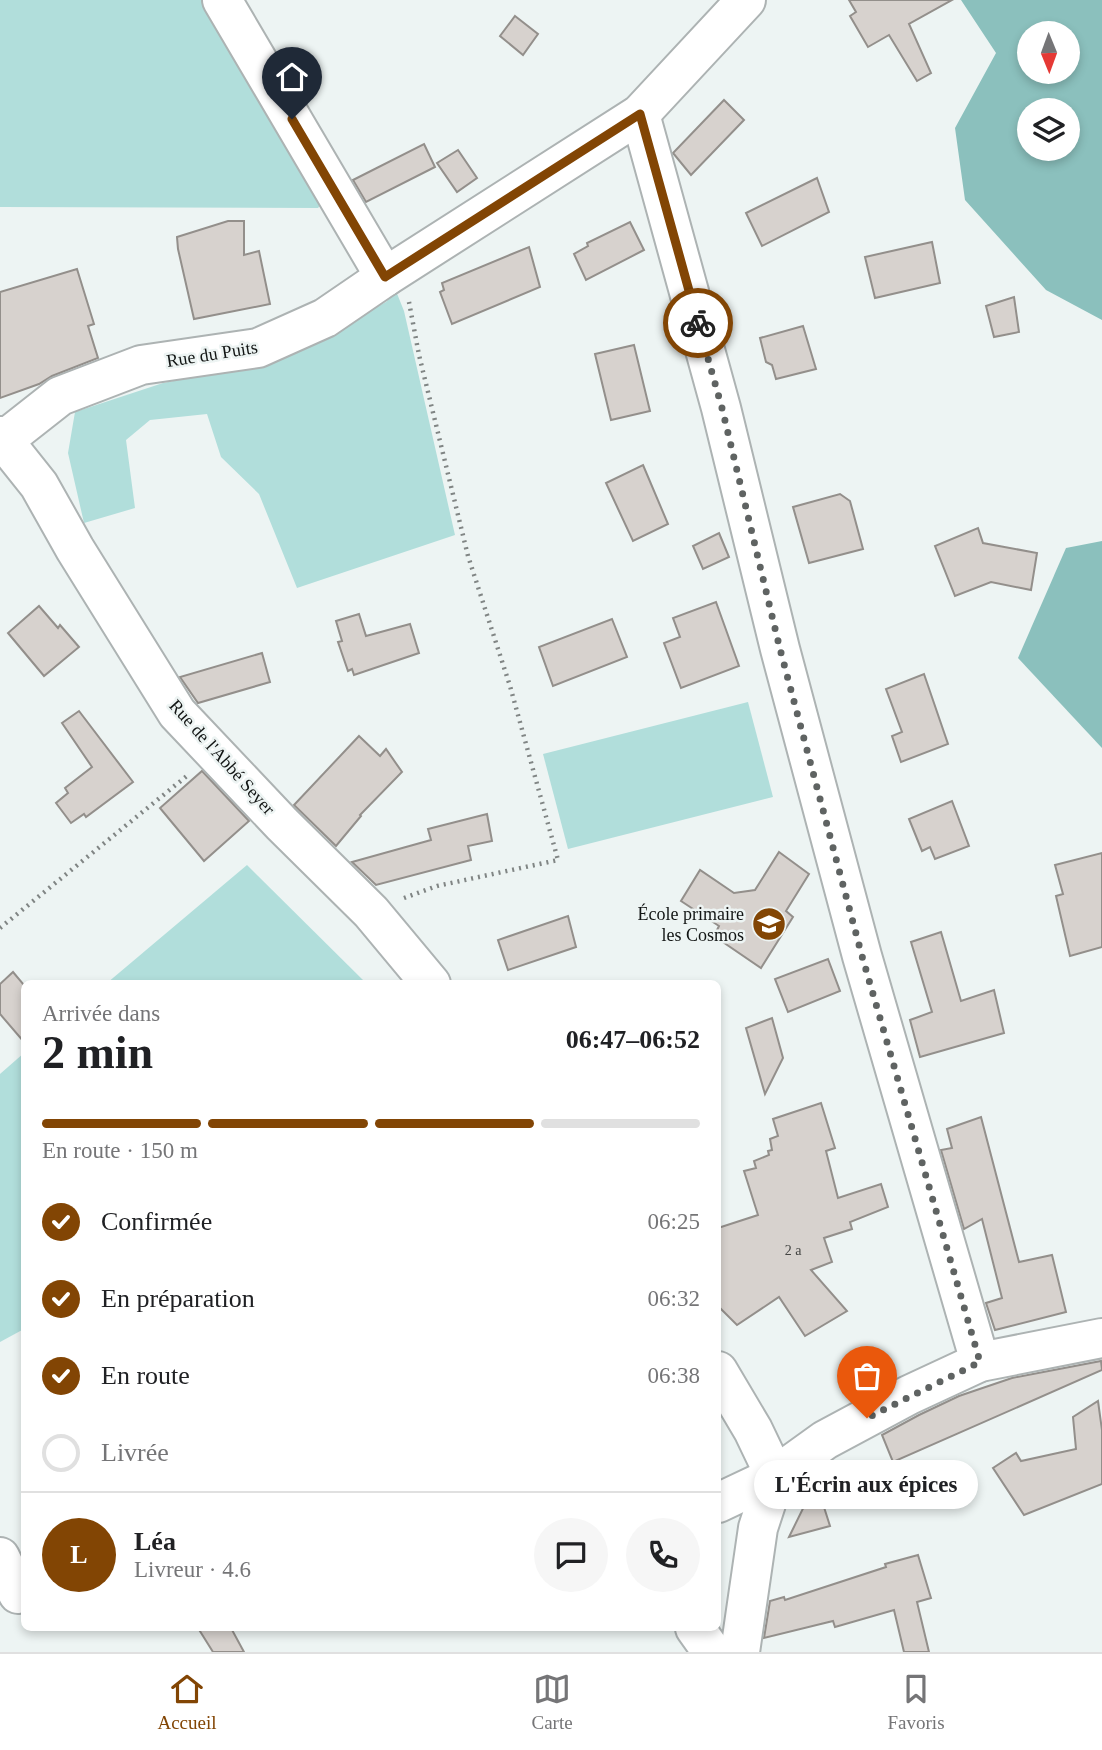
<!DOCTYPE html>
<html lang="fr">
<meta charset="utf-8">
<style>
:root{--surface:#fff;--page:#f6f6f6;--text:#202124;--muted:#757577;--line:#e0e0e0;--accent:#824504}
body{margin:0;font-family:Georgia,serif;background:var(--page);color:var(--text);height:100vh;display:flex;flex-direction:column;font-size:26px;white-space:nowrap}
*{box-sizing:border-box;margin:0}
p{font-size:23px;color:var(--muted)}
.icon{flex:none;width:38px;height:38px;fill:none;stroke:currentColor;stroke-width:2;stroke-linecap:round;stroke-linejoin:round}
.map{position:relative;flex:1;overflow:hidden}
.side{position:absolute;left:21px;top:980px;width:700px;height:651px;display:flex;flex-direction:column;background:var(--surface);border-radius:10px;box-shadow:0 4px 10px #0003}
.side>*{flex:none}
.needle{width:46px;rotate:179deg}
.fabs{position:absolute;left:1017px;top:21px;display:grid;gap:14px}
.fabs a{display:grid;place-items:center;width:63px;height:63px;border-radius:50%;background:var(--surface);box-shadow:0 4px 10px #0003;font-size:35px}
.pin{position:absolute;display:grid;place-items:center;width:60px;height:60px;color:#fff;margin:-72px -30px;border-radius:50% 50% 50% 0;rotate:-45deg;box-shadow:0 0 7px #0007}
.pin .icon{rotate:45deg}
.courier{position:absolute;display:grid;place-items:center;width:70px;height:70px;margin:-35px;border:5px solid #824504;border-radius:50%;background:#fff;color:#222;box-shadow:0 2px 9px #0007}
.bubble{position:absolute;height:49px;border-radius:24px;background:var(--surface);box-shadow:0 4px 10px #0003;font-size:23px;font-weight:800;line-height:49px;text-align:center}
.summary em{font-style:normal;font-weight:800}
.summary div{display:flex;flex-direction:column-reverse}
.summary{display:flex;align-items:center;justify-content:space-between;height:119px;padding:0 21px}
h1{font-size:46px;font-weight:800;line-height:52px}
.bar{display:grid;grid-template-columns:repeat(4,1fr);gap:10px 7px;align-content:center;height:84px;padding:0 21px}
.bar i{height:9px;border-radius:5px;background:var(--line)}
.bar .active{background:var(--accent)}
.bar p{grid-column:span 4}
.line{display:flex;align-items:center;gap:18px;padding:0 21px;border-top:2px solid var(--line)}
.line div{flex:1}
.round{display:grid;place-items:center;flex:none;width:74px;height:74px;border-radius:37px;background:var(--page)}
ol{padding:0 21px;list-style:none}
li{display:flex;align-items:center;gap:21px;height:77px}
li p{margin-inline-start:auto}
li .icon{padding:7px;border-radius:50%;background:var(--accent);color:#fff;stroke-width:4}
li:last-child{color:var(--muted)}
li i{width:38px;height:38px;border:4px solid var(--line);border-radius:50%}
.tab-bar{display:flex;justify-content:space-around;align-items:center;height:98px;border-top:2px solid var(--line);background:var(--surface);font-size:19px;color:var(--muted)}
.tab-bar a{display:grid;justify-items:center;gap:4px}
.tab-bar .active{color:var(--accent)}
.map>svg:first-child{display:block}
.green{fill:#b1dedb}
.forest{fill:#8bc0bd;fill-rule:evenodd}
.building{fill:#d7d2ce;stroke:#938f8b;stroke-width:2}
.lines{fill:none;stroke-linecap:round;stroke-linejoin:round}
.minor-casing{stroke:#adb3b3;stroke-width:42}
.path{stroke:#808584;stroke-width:4.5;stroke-dasharray:2 5;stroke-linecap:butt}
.minor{stroke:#fff;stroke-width:38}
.done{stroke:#5f6362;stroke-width:7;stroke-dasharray:0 12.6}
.route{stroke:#824504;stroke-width:9}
.labels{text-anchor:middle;stroke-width:5;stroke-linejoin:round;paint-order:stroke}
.number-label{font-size:14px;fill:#434442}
.street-label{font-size:18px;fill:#121514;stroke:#edf4f3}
.poi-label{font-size:18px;fill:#121514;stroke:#edf4f3;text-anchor:end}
</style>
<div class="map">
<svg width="1102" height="1652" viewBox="0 0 1102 1652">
<rect width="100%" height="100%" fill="#edf4f3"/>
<g class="green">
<path d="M0,0h222l112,190 -16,18 -318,-1z"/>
<path d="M396,291l8,20 51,224 -158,53 -38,-94 -38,-37 -14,-43 -57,6 -24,20 9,68 -51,15 -16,-70 7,-41 88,-29 92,-18 64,-26 67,-37z"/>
<path d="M748,702l25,95 -205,52 -25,-95z"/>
<path d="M247,865l119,118h-259z"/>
<path d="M24,1053v276l-24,13v-268z"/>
</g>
<g class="forest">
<path d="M961,0h141v320l-56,-30 -81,-90 -10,-72 41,-75zM1029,33h39v39h-39zM1029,110h39v39h-39z"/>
<path d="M1102,541v207l-84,-90 48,-110z"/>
</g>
<g class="building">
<path d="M849,0h103l-43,24 22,49 -14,8 -28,-46 -21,12 -18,-31 6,-4z"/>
<path d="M515,16l23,18 -15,21 -23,-19z"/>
<path d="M724,100l20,20 -53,55 -18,-22z"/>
<path d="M424,144l11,23 -69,35 -13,-22z"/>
<path d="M458,150l19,28 -20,14 -20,-29z"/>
<path d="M817,178l12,34 -67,34 -16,-33z"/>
<path d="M228,221h16v34l15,-4 11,53 -76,15 -16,-70 -1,-12z"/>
<path d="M630,222l14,28 -58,30 -12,-26 14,-8 -1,-3z"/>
<path d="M932,242l8,41 -65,15 -10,-41z"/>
<path d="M529,247l11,40 -88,37 -12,-32 4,-2 -2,-7z"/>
<path d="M77,269l17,55 -6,2 10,32 -46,18 -13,8 -39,14v-106z"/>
<path d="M1014,297l5,35 -25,5 -8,-31z"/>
<path d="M803,326l13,43 -40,10 -4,-14 -6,-3 -6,-24z"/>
<path d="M634,345l16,66 -39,9 -16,-66z"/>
<path d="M643,465l25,59 -35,17 -27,-58z"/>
<path d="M840,494l10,7 13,48 -54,14 -16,-56z"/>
<path d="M978,528l5,15 54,10 -6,37 -40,-8 -36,14 -20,-50z"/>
<path d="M719,533l10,24 -26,12 -10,-23z"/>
<path d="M716,602l23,64 -58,22 -17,-45 16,-6 -7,-19z"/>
<path d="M39,606l19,22 2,-3 19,22 -35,29 -36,-43z"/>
<path d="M359,614l7,22 44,-12 9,29 -65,22 -2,-6 -4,2 -10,-29 4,-1 -6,-20z"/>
<path d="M612,619l15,38 -74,29 -14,-39z"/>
<path d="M262,653l8,29 -72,21 -18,-26z"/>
<path d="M924,674l24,70 -47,18 -9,-26 10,-4 -16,-43z"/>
<path d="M79,711l54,71 -47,35 -2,-3 -13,9 -15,-20 12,-10 -3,-5 27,-21 -30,-44z"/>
<path d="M359,736l21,20 6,-7 16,23 -42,43 1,1 -25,30 -42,-41z"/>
<path d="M202,771l47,50 -45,40 -44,-53z"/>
<path d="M952,801l17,45 -34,13 -5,-12 -8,4 -13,-32z"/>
<path d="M487,814l5,27 -24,5 3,14 -95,25 -24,-23 79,-22 -3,-11z"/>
<path d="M779,852l30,22 -23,37 7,6 -32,51 -47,-32 5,-10 -38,-25 19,-31 34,23 21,-3z"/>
<path d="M1102,853v94l-32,9 -14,-60 7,-2 -8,-29z"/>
<path d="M568,916l8,31 -68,23 -10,-30z"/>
<path d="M941,932l20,69 33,-11 10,43 -84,24 -10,-37 22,-8 -21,-70z"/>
<path d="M828,959l12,32 -52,21 -13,-33z"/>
<path d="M13,972l11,13v57l-24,-28v-30z"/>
<path d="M772,1018l11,40 -18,36 -19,-66z"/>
<path d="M821,1103l14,45 -9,3 12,47 43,-14 7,23 -38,15 2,7 -28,9 8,24 -21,8 36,41 -42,25 -26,-39 -42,28 -19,-19v-78l40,-13 -14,-44 12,-3 -2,-7 15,-6 -1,-4 4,-1 -2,-11 8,-3 -5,-17z"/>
<path d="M981,1117l38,145 33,-7 14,57 -71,18 -9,-27 16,-5 -20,-79 -18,10 -23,-79 11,-2 -5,-19z"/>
<path d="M1101,1361l1,9 -209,92 -11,-27 37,-20 40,-19 53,-18z"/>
<path d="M1098,1401l4,29v54l-78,31 -31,-47 23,-15 5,8 55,-12 -3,-32z"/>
<path d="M816,1482l14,44 -41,11z"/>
<path d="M918,1555l13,43 -14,4 12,50h-25l-10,-42 -59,17 -2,-6 -69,17 6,-37 14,-4 1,3 101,-33 -1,-3z"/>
<path d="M198,1628h33l13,24h-31z"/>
</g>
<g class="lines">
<g class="minor-casing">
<g id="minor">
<path d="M222,0l163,277"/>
<path d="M640,114l81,294 59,241 82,307 118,406"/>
<path d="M0,436l39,49 36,64 102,164 105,111 89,88 60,72"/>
<path d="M4,440l56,-44 81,-31 117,-17 67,-30 60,-41 255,-163 106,-114"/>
<path d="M718,1371l35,59 22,46"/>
<path d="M718,1503l57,-27 50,-36 84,-45 71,-33 122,-24"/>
<path d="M0,1557l18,37"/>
<path d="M695,1628l17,24"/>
<path d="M740,1652l18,-124 17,-52"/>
</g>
</g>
<g class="path">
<path d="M404,898l33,-12 121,-26 -48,-174 -42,-130 -49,-201 -10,-53"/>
<path d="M0,928l188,-153"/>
</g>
<use href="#minor" class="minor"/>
</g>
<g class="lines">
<path class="done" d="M698,323l24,85 58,241 82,307 118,406 -113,56"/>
<path class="route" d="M292,119l93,158 255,-163 58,209"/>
</g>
<defs>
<g id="school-disc" transform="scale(1.75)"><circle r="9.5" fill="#824504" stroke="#edf4f3"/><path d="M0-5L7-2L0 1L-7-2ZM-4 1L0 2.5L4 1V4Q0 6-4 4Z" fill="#fff"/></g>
</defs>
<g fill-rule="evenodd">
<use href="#school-disc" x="769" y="924"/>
</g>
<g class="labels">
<g class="number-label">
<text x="793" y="1255">2 a</text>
</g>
<g class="street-label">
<text transform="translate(212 354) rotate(-9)" y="6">Rue du Puits</text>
<text transform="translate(222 757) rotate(48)" y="6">Rue de l'Abbé Seyer</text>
</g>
<g class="poi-label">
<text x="744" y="920">École primaire<tspan x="744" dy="21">les Cosmos</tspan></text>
</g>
</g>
</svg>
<div class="fabs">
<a><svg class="needle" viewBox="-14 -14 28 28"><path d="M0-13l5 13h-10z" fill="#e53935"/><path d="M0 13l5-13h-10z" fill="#757577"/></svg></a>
<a><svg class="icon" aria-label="layers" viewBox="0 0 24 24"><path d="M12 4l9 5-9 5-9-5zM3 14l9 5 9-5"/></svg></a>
</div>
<div class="pin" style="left:867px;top:1418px;background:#ea580c"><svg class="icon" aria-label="bag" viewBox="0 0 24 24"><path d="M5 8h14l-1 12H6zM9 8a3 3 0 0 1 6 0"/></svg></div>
<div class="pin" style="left:292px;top:119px;background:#1f2937"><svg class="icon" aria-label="home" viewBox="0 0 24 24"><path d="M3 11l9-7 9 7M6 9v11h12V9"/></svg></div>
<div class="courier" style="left:698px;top:323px"><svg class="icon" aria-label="bike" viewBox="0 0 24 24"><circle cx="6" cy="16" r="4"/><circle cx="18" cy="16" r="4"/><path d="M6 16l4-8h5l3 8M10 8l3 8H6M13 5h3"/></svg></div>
<div class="bubble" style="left:754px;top:1460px;width:224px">L'Écrin aux épices</div>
<section class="side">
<div class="summary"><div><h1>2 min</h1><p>Arrivée dans</p></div><em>06:47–06:52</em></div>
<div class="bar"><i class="active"></i><i class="active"></i><i class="active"></i><i></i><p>En route · 150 m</p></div>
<ol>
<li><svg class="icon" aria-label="check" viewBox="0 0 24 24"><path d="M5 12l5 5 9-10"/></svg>Confirmée<p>06:25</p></li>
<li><svg class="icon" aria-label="check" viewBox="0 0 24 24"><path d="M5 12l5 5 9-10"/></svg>En préparation<p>06:32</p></li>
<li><svg class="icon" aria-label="check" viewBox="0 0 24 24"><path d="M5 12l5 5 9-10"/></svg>En route<p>06:38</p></li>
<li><i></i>Livrée</li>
</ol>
<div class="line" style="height:126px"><b class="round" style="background:var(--accent);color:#fff">L</b><div><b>Léa</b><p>Livreur · 4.6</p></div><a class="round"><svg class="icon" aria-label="chat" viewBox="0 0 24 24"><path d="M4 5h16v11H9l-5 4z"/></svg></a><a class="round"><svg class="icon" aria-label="phone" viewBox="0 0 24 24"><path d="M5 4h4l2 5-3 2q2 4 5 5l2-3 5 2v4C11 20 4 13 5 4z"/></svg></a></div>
</section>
</div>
<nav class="tab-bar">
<a class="active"><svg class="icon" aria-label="home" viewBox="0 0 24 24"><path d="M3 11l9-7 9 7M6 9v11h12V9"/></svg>Accueil</a>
<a><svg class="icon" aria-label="map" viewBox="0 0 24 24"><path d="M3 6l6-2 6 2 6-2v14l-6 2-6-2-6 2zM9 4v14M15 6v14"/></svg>Carte</a>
<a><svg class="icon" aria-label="saved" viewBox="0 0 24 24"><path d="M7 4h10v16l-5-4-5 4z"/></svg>Favoris</a>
</nav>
